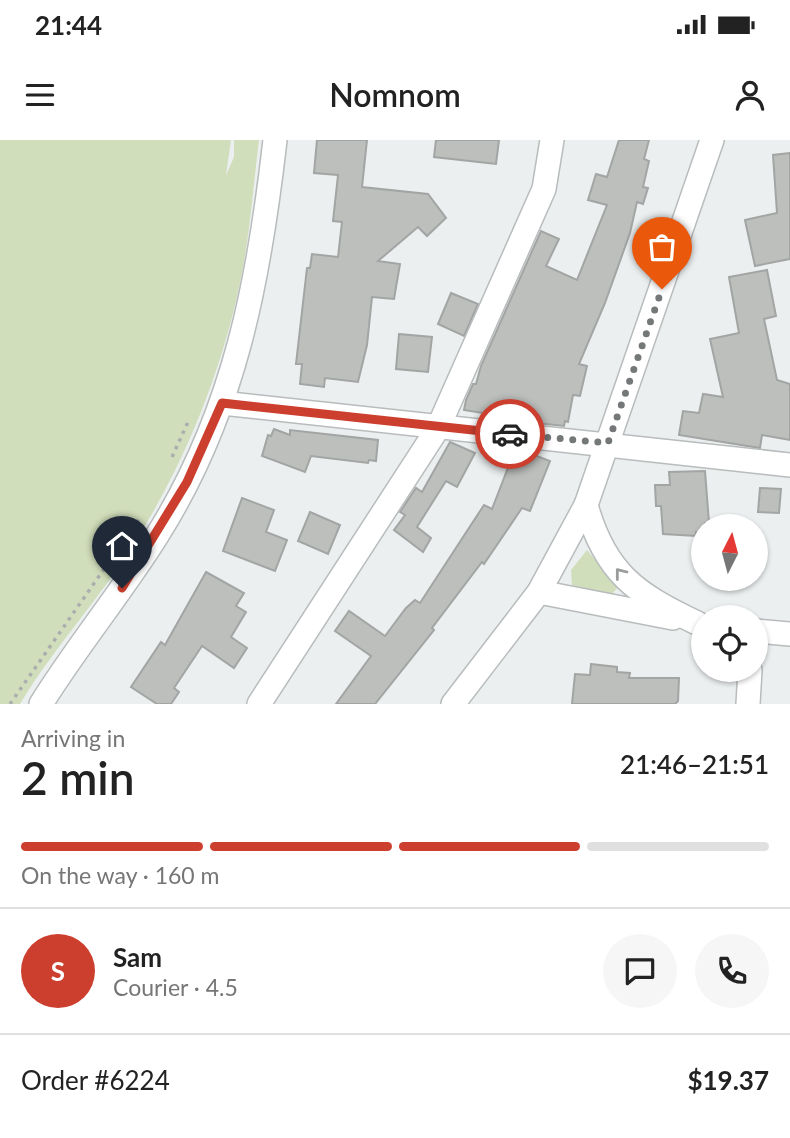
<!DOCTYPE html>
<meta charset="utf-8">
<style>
:root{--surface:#fff;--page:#f6f6f6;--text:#222;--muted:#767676;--line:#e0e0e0;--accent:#cc3f2e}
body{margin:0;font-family:Lato,sans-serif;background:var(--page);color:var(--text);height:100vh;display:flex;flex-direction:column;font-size:26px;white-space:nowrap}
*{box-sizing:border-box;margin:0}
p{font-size:23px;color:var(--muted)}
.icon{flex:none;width:38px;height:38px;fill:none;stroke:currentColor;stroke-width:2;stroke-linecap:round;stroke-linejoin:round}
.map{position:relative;height:564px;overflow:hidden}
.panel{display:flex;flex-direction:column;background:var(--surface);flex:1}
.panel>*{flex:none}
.needle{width:46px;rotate:6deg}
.tools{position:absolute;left:691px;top:374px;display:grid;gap:14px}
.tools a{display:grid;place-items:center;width:77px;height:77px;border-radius:50%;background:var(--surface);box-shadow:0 2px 5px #0004;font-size:35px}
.pin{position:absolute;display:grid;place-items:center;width:60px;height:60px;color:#fff;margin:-72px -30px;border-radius:50% 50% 50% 0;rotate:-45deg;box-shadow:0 0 7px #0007}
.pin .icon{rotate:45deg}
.courier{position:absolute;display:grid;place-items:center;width:70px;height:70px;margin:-35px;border:5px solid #cc3f2e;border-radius:50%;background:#fff;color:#222;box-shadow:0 2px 9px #0007}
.summary em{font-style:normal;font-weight:600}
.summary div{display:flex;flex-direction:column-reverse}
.summary{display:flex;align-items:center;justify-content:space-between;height:119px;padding:0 21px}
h1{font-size:46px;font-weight:600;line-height:52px}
.bar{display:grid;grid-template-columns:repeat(4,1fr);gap:10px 7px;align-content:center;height:84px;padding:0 21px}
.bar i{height:9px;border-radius:5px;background:var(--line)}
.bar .selected{background:var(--accent)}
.bar p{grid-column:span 4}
.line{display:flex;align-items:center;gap:18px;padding:0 21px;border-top:2px solid var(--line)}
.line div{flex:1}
.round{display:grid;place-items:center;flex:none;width:74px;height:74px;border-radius:37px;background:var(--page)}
.status{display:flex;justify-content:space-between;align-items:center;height:49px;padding:0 35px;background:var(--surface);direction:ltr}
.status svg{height:19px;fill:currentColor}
header{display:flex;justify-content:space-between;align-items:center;height:91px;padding:0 21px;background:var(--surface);font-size:32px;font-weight:600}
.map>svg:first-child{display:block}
.green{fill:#d1debb}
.building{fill:#bcbfbc;stroke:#a2a5a3;stroke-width:2}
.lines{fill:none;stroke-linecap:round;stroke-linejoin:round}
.minor-casing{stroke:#b8bcbc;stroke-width:26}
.path{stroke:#abaeae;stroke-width:3.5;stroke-dasharray:3.5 5;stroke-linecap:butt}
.minor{stroke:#fff;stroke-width:23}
.oneway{stroke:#9a9c9c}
.done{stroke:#757878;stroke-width:7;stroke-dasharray:0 12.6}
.route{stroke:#cc3f2e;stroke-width:9}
</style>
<div class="status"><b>21:44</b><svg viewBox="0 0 49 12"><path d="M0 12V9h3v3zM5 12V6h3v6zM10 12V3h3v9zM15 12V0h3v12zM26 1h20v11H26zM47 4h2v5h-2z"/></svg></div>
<header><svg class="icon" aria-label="menu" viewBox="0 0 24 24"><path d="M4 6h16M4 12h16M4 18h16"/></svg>Nomnom<svg class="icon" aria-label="person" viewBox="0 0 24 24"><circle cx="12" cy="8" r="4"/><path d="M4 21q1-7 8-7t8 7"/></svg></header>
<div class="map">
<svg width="790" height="564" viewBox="0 0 790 564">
<rect width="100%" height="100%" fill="#ebefef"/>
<g class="green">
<path d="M0,0h231l-5,35 8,-18v-17h25c-6,48 -9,95 -19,143 -19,90 -54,177 -103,256 -35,57 -82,107 -117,165h-20z"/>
<path d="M587,410l31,37 -7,8 -39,-10 -1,-15z"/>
</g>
<g class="building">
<path d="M317,0h50l-5,47 66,7 18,24 -19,18 -9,-9 -40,34 22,3 -6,35 -22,-2 -5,48 -9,37 -33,-4 -1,9 -24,-3 2,-20h-6l11,-96h3l2,-14 26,3 4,-35 -9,-1 5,-46 -24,-2z"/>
<path d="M436,0h63l-3,24 -62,-7z"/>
<path d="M619,0h30l-5,19 5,2 -6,26 5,1 -5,16 -6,-2 -7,31 -25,70 -26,61 8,2 -7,30 -7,-1 -5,27 -3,-1 -1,5 -64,-7 1,-3 -37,-6 2,-10 7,-16h3l5,-18 60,-135 18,8 -13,27 31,14 30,-75 -19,-5 8,-26 11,3z"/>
<path d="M790,13v106l-35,7 -10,-46 32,-7 -4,-58z"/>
<path d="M767,130l9,46 -12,3 13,61 13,4v56l-28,-5 -2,13 -81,-13 4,-24 16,2 4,-19 20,3 -13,-58 29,-6 -10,-56z"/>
<path d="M451,153l27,11 -14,32 -26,-12z"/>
<path d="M399,194l33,3 -4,35 -32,-3z"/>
<path d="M274,289l16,6v-5l88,10 -2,21 -7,-1 -1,3 -57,-7 -6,16 -43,-16 6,-21 3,1z"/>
<path d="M450,302l25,11 -18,34 -11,-6 -29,46 14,11 -8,14 -29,-22 11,-15 -5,-3 16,-24 6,4z"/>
<path d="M497,307l24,3 29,11 -20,50 -8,-3 -38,56 -2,-2 -50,66 2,2 -59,74h-39l35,-48 -36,-25 14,-20 36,25 21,-28 9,-8 5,3 64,-98 8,4 17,-44 -14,-2z"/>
<path d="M705,331l4,52h-4l-1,9h-8v4l-33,-2 -2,-28h-5l-1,-21h15l-1,-13z"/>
<path d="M760,348l21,1 -2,24 -21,-1z"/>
<path d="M242,358l32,12 -8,22 21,8 -12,31 -52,-20z"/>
<path d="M310,372l30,13 -12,29 -30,-13z"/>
<path d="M206,432l38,21 -8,13 10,6 -15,25 16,11 -13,20 -32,-22 -28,42 5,4 -8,12h-14l-26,-17 30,-45 4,3z"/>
<path d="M591,524l26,3v5l13,1 -1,5h50l-1,23 -3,3h-103l3,-30 15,1z"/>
</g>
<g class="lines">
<g class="minor-casing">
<g id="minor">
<path d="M222,263l568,62"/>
<path d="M586,365c19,68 50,89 111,118"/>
<path d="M539,452l134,26"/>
<path d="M756,491l34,3"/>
<path d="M41,564c36,-58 81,-112 117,-170 77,-123 101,-253 117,-394"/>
<path d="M259,564l179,-276 106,-239 8,-49"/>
<path d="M453,564l86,-112 47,-87 126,-365"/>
<path d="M748,564l2,-34"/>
</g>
</g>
<g class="path">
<path d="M172,317l16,-35"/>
<path d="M10,564l131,-188"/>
</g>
<use href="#minor" class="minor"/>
</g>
<defs><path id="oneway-chevron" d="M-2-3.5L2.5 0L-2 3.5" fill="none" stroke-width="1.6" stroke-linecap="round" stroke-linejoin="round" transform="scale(1.75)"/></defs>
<use class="oneway" href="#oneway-chevron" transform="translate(620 433) rotate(-128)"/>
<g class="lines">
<path class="done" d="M510,294l98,9 54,-154"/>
<path class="route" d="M122,448l65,-106 35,-79 288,31"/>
</g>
</svg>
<div class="tools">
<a><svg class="needle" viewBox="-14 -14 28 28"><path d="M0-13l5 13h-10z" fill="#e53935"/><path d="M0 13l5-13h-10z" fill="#767676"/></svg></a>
<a><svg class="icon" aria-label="locate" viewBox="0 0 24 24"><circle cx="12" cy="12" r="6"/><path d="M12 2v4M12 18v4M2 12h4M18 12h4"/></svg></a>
</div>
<div class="pin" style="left:662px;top:149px;background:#ea580c"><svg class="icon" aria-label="bag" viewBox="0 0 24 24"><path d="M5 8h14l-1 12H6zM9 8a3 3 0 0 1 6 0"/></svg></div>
<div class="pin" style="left:122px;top:448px;background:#1f2937"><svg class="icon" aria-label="home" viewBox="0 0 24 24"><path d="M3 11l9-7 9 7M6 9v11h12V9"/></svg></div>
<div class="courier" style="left:510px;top:294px"><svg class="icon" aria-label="car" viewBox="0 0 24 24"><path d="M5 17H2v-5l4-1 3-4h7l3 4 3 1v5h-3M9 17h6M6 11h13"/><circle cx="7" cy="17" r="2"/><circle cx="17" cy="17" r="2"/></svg></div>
</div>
<section class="panel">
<div class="summary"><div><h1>2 min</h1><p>Arriving in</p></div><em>21:46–21:51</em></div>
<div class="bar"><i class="selected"></i><i class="selected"></i><i class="selected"></i><i></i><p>On the way · 160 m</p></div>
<div class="line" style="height:126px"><b class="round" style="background:var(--accent);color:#fff">S</b><div><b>Sam</b><p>Courier · 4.5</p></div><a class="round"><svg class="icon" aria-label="chat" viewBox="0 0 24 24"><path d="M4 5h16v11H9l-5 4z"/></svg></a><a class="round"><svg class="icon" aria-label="phone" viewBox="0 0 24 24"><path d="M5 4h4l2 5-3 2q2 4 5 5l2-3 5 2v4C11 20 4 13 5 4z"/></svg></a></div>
<div class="line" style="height:91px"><div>Order #6224</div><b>$19.37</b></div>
</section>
